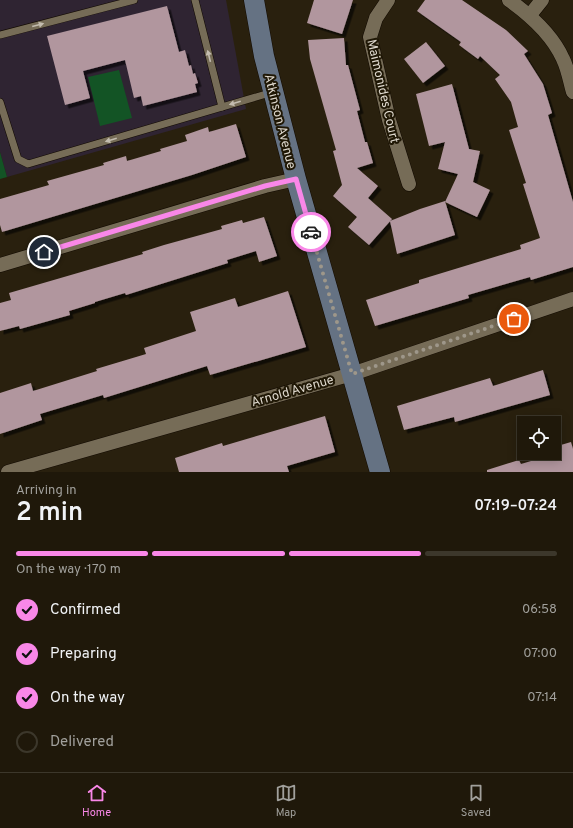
<!DOCTYPE html>
<meta charset="utf-8">
<style>
:root{--surface:#1f180a;--page:#2c2518;--text:#f1f3f6;--muted:#a1a09c;--line:#3c372b;--accent:#f987e8}
body{margin:0;font-family:Overpass,sans-serif;background:var(--page);color:var(--text);height:100vh;display:flex;flex-direction:column;font-size:15px;white-space:nowrap}
*{box-sizing:border-box;margin:0}
p{font-size:13px;color:var(--muted)}
.icon{flex:none;width:22px;height:22px;fill:none;stroke:currentColor;stroke-width:2;stroke-linecap:round;stroke-linejoin:round}
.map{position:relative;height:472px;overflow:hidden}
.sheet{display:flex;flex-direction:column;background:var(--surface);flex:1}
.sheet>*{flex:none}
.tools{position:absolute;left:517px;top:416px;display:grid;gap:8px}
.tools a{display:grid;place-items:center;width:44px;height:44px;border-radius:0px;background:var(--surface);box-shadow:0 2px 10px #0003,0 0 0 1px var(--line);font-size:20px}
.pin{position:absolute;display:grid;place-items:center;width:34px;height:34px;color:#fff;margin:-17px;border:2px solid #fff;border-radius:50%;box-shadow:0 1px 4px #0007}
.courier{position:absolute;display:grid;place-items:center;width:40px;height:40px;margin:-20px;border:3px solid #f987e8;border-radius:50%;background:#fff;color:#222;box-shadow:0 1px 5px #0007}
.headline em{font-style:normal;font-weight:600}
.headline div{display:flex;flex-direction:column-reverse}
.headline{display:flex;align-items:center;justify-content:space-between;height:68px;padding:0 16px}
h1{font-size:26px;font-weight:600;line-height:30px}
.bar{display:grid;grid-template-columns:repeat(4,1fr);gap:6px 4px;align-content:center;height:48px;padding:0 16px}
.bar i{height:5px;border-radius:3px;background:var(--line)}
.bar .selected{background:var(--accent)}
.bar p{grid-column:span 4}
ol{padding:0 16px;list-style:none}
li{display:flex;align-items:center;gap:12px;height:44px}
li p{margin-inline-start:auto}
li .icon{padding:4px;border-radius:50%;background:var(--accent);color:#111;stroke-width:4}
li:last-child{color:var(--muted)}
li i{width:22px;height:22px;border:2px solid var(--line);border-radius:50%}
.menu{display:flex;justify-content:space-around;align-items:center;height:56px;border-top:1px solid var(--line);background:var(--surface);font-size:11px;color:var(--muted)}
.menu a{display:grid;justify-items:center;gap:2px}
.menu .selected{color:var(--accent)}
.map>svg:first-child{display:block}
.education{fill:#2f2432}
.green{fill:#135425}
.building{fill:#b1969e;filter:url(#shadow)}
.lines{fill:none;stroke-linecap:round;stroke-linejoin:round}
.lane-casing{stroke:#120a00;stroke-width:8}
.street-casing{stroke:#120a00;stroke-width:15}
.secondary-casing{stroke:#120a00;stroke-width:21}
.lane{stroke:#766c57;stroke-width:7}
.street{stroke:#766c57;stroke-width:14}
.secondary{stroke:#657283;stroke-width:20}
.oneway{fill:#c3bcaf}
.done{stroke:#9e978a;stroke-width:4;stroke-dasharray:0 7.2}
.route{stroke:#f987e8;stroke-width:5}
.labels{text-anchor:middle;stroke-width:4;stroke-linejoin:round;paint-order:stroke}
.street-label{font-size:13px;fill:#ddd7cc;stroke:#1f1705}
</style>
<div class="map">
<svg width="573" height="472" viewBox="0 0 573 472">
<defs>
<filter id="shadow"><feDropShadow dx="3.5" dy="3.5" stdDeviation="0" flood-color="#0009"/></filter>
</defs>
<rect width="100%" height="100%" fill="#29200e"/>
<path class="education" d="M0,0h226l20,109 -239,68 -7,-25z"/>
<g class="green">
<path d="M119,70l13,48 -32,8 -12,-49z"/>
<path d="M0,152l7,25 -7,2z"/>
</g>
<g class="building">
<path d="M314,0h39l-11,34 -35,-11z"/>
<path d="M425,0h37l44,30 22,21 -4,3 19,30 9,29 -4,2 25,87v65l-42,13 -1,-3 -62,18 1,3 -94,28 -9,-26 53,-17v-3l102,-31 -1,-4 20,-7 -17,-54 3,-1 -17,-53 9,-3 -7,-25 -16,-23 5,-4 -20,-19 -2,3 -19,-14 2,-3 -44,-31z"/>
<path d="M167,6l12,46 6,-2 4,16 2,-1 2,9 2,-1 3,10 -3,1 2,8 -54,14 -2,-10 -7,2 -9,-38 -42,11 7,27 -25,7 -18,-69z"/>
<path d="M344,38l2,27h2l12,45 -3,1 8,31h2l6,21 -16,5 21,18 -10,12 24,21 -23,26 -21,-18 9,-10 -24,-21 9,-11 -9,-34 3,-1 -26,-91 -2,-19z"/>
<path d="M426,42l19,24 -22,17 -19,-24z"/>
<path d="M452,84l17,65 11,2 -7,31 17,8 -13,27 -32,-15 13,-28 -20,-5 7,-27 -16,4 -13,-52z"/>
<path d="M236,124l10,33 -54,18 -190,57 -2,-7v-26l49,-14 -2,-4 57,-16 -1,-2 23,-7 1,5 34,-10 -1,-2 27,-8 -2,-6 23,-8 1,5z"/>
<path d="M445,201l10,34 -58,19 -7,-33 30,-12z"/>
<path d="M264,217l13,39 -18,6 -3,-11 -29,9 1,3 -102,32 -1,-2 -30,9v1l-26,8 1,4 -50,14 -1,-3 -19,5v-28l11,-3 -2,-7 134,-39 -1,-2 22,-7 58,-16 -1,-3 21,-6 1,3z"/>
<path d="M288,291l18,56 -96,28 -3,-9 -103,32 -1,-3 -63,19 2,6 -42,14v-41l31,-10 2,8 64,-20 -1,-2 50,-15 -2,-6 52,-17 -6,-19 45,-14 3,9z"/>
<path d="M543,370l7,25 -95,27 -1,-5 -50,13 -7,-24 93,-28 3,8z"/>
<path d="M325,416l10,36 -48,14 2,6h-110l-4,-14 47,-15 1,3z"/>
<path d="M571,442l2,7v23h-86v-2l32,-10 2,4 30,-9v-2h3v-6z"/>
</g>
<g class="lines">
<g class="lane-casing">
<g id="lane">
<path d="M195,0l27,107"/>
<path d="M0,35l134,-35"/>
<path d="M0,102l18,57 10,5 245,-72"/>
</g>
</g>
<g class="street-casing">
<g id="street">
<path d="M388,0l-12,18 -6,19 19,83 20,64"/>
<path d="M509,0c21,15 43,34 54,59 5,10 7,23 10,33"/>
<path d="M530,15l12,-15"/>
<path d="M0,265l265,-79 31,-7"/>
<path d="M8,472l344,-98 221,-75"/>
</g>
</g>
<g class="secondary-casing">
<path id="secondary" d="M254,0l10,56 32,123 84,293"/>
</g>
<use href="#lane" class="lane"/>
<use href="#street" class="street"/>
<use href="#secondary" class="secondary"/>
</g>
<defs><path id="oneway-solid" d="M-6-.8H1V-3.2L6.5 0L1 3.2V.8H-6Z"/></defs>
<g class="oneway">
<use href="#oneway-solid" transform="translate(38 25) rotate(-15)"/>
<use href="#oneway-solid" transform="translate(209 56) rotate(-104)"/>
<use href="#oneway-solid" transform="translate(235 103) rotate(164)"/>
<use href="#oneway-solid" transform="translate(111 140) rotate(164)"/>
</g>
<g class="lines">
<path class="done" d="M311,232l41,142 162,-55"/>
<path class="route" d="M44,252l221,-66 31,-7 15,53"/>
</g>
<g class="labels">
<g class="street-label">
<text transform="translate(384 91) rotate(77)" y="5">Maimonides Court</text>
<text transform="translate(281 121) rotate(76)" y="5">Atkinson Avenue</text>
<text transform="translate(292 390) rotate(-16)" y="5">Arnold Avenue</text>
</g>
</g>
</svg>
<div class="tools">
<a><svg class="icon" aria-label="locate" viewBox="0 0 24 24"><circle cx="12" cy="12" r="6"/><path d="M12 2v4M12 18v4M2 12h4M18 12h4"/></svg></a>
</div>
<div class="pin" style="left:514px;top:319px;background:#ea580c"><svg class="icon" aria-label="bag" viewBox="0 0 24 24"><path d="M5 8h14l-1 12H6zM9 8a3 3 0 0 1 6 0"/></svg></div>
<div class="pin" style="left:44px;top:252px;background:#1f2937"><svg class="icon" aria-label="home" viewBox="0 0 24 24"><path d="M3 11l9-7 9 7M6 9v11h12V9"/></svg></div>
<div class="courier" style="left:311px;top:232px"><svg class="icon" aria-label="car" viewBox="0 0 24 24"><path d="M5 17H2v-5l4-1 3-4h7l3 4 3 1v5h-3M9 17h6M6 11h13"/><circle cx="7" cy="17" r="2"/><circle cx="17" cy="17" r="2"/></svg></div>
</div>
<section class="sheet">
<div class="headline"><div><h1>2 min</h1><p>Arriving in</p></div><em>07:19–07:24</em></div>
<div class="bar"><i class="selected"></i><i class="selected"></i><i class="selected"></i><i></i><p>On the way · 170 m</p></div>
<ol>
<li><svg class="icon" aria-label="check" viewBox="0 0 24 24"><path d="M5 12l5 5 9-10"/></svg>Confirmed<p>06:58</p></li>
<li><svg class="icon" aria-label="check" viewBox="0 0 24 24"><path d="M5 12l5 5 9-10"/></svg>Preparing<p>07:00</p></li>
<li><svg class="icon" aria-label="check" viewBox="0 0 24 24"><path d="M5 12l5 5 9-10"/></svg>On the way<p>07:14</p></li>
<li><i></i>Delivered</li>
</ol>
</section>
<nav class="menu">
<a class="selected"><svg class="icon" aria-label="home" viewBox="0 0 24 24"><path d="M3 11l9-7 9 7M6 9v11h12V9"/></svg>Home</a>
<a><svg class="icon" aria-label="map" viewBox="0 0 24 24"><path d="M3 6l6-2 6 2 6-2v14l-6 2-6-2-6 2zM9 4v14M15 6v14"/></svg>Map</a>
<a><svg class="icon" aria-label="saved" viewBox="0 0 24 24"><path d="M7 4h10v16l-5-4-5 4z"/></svg>Saved</a>
</nav>
